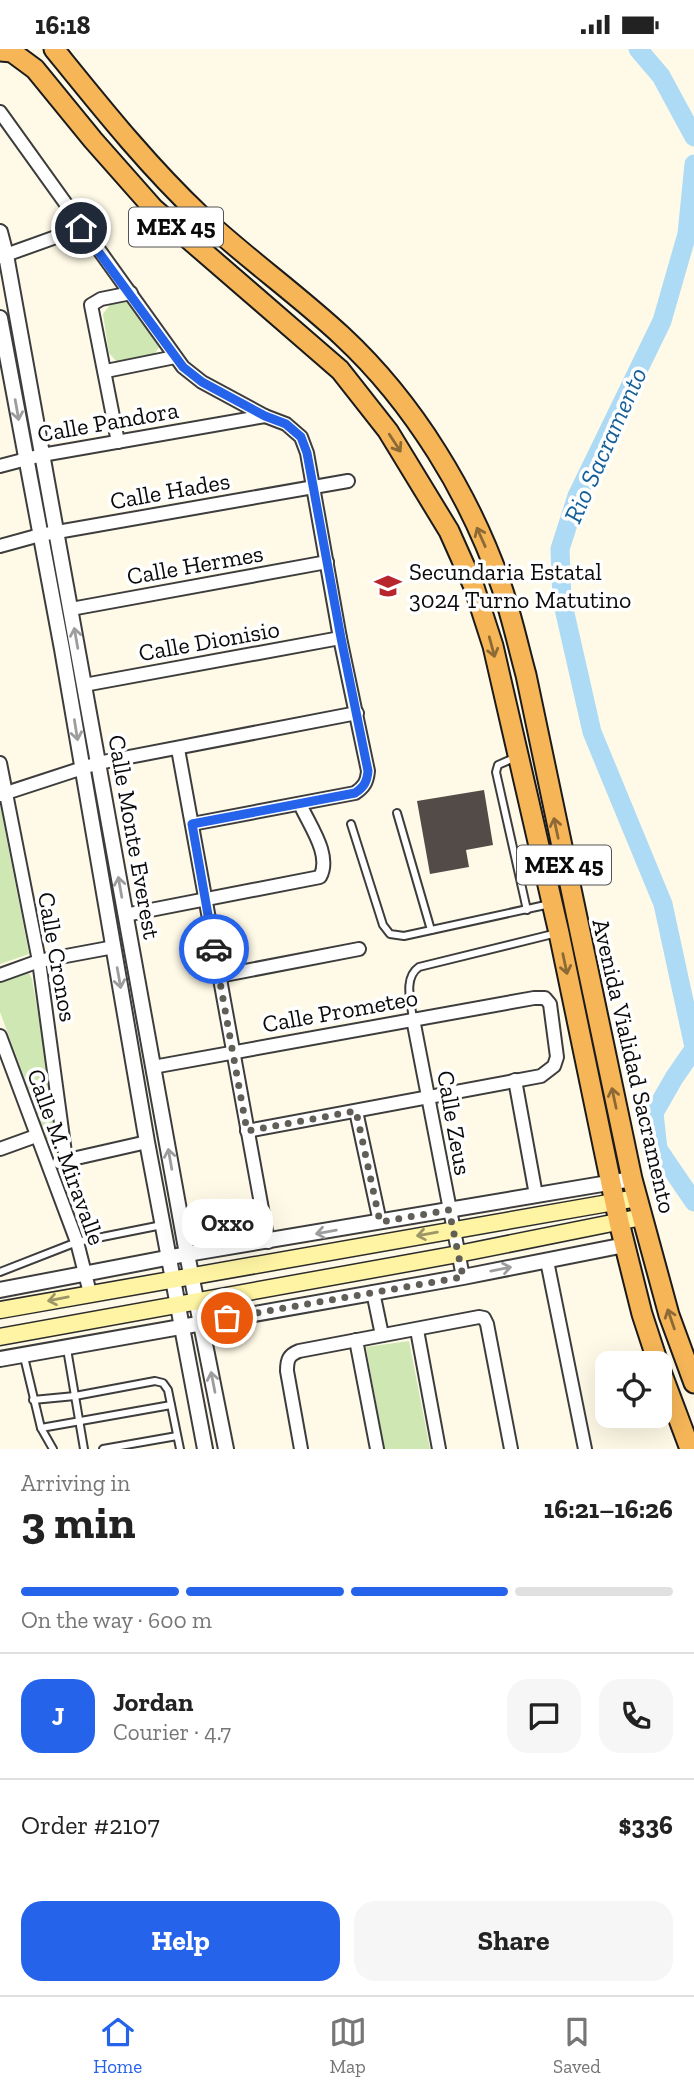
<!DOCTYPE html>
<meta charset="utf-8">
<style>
:root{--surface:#fff;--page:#f6f6f6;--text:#222;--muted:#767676;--line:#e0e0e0;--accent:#2563eb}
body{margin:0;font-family:"Zilla Slab",serif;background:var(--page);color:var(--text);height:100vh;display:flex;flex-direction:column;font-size:26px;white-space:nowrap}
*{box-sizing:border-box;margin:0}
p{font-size:23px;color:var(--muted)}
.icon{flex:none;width:38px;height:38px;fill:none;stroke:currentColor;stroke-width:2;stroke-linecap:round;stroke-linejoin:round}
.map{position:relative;height:1400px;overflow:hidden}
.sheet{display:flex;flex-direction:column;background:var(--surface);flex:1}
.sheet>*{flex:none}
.tools{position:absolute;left:595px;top:1302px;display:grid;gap:14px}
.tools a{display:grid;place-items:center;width:77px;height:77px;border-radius:14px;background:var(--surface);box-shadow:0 7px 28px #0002;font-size:35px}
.pin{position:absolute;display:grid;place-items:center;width:60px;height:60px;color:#fff;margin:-30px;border:4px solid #fff;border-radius:50%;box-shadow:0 2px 7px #0007}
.courier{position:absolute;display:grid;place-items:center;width:70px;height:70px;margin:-35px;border:5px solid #2563eb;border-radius:50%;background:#fff;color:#222;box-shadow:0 2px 9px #0007}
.bubble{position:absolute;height:49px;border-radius:21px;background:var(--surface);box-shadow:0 7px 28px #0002;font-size:23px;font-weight:700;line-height:49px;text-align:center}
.overview em{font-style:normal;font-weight:700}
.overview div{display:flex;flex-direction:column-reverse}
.overview{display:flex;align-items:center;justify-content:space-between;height:119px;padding:0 21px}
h1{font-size:46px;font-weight:700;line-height:52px}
.bar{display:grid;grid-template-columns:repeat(4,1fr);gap:10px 7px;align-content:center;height:84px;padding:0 21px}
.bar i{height:9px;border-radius:5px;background:var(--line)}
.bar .on{background:var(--accent)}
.bar p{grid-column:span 4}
.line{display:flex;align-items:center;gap:18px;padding:0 21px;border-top:2px solid var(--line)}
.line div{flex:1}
.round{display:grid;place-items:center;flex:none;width:74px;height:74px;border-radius:21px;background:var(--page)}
.cta{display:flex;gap:14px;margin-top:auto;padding:14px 21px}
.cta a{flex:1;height:80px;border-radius:21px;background:var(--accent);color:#fff;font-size:28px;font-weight:700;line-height:80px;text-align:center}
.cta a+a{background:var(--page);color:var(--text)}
.status{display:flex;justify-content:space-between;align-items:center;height:49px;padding:0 35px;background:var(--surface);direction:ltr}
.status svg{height:19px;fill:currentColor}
.tabs{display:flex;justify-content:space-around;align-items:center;height:98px;border-top:2px solid var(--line);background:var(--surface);font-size:19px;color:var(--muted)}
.tabs a{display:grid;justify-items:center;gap:4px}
.tabs .on{color:var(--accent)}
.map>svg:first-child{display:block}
.green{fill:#cee7b3}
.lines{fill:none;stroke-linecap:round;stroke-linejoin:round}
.river{stroke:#addaf5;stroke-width:19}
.building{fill:#524b47}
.service-casing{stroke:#3d3d3d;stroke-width:10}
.minor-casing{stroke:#3d3d3d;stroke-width:16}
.tertiary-casing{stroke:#3d3d3d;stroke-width:18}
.secondary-casing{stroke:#2c2c2c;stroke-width:19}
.trunk-casing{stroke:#1b1b1b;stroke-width:23}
.service{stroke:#fff;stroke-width:6}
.minor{stroke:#fff;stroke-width:12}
.tertiary{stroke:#fff;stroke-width:14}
.secondary{stroke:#fef4a3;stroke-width:16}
.trunk{stroke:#f6b658;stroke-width:19}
.oneway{stroke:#9d9d9d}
.oneway2{stroke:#8c6935}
.oneway3{stroke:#9c9666}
.done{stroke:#605e57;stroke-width:7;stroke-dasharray:0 12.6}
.route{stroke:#2563eb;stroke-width:9}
.labels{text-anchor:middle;stroke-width:7;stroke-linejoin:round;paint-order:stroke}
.shield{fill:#fff;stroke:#545454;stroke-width:2}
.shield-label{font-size:23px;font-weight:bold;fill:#0a0a0a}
.street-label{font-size:24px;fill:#0a0a0a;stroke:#fff}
.poi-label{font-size:24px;fill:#0a0a0a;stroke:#fff;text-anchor:start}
.water-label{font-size:26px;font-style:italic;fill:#166099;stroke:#fff}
</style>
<div class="status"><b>16:18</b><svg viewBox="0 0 49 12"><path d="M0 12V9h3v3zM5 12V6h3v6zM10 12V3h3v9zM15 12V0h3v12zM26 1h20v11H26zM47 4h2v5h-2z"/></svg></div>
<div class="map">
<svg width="694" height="1400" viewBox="0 0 694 1400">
<rect width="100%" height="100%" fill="#fffae7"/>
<g class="green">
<path d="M127,253l32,45 -5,8 -36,8 -9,-10 -6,-39 7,-9z"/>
<path d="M0,756l29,149 -29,10z"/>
<path d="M29,924l3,6 27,158 -3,4h-8l-48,-129v-30z"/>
<path d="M409,1292l21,108h-46l-18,-102z"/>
</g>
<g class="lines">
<g class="river">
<path d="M638,0l23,27 33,61"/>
<path d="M694,115l-7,70 -25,87 -85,175 -17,53 2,51 30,132 71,172 31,143"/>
<path d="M694,1000l-20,29 -20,35 4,36 36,53"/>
</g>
</g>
<path class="building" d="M484,741l9,55 -27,5 3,17 -39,7 -13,-73z"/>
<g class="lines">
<g class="service-casing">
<g id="service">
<path d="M516,708l-18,8 -2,7 31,138"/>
<path d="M397,764l34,117"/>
<path d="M351,775l32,101 7,9 14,2 146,-32"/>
<path d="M413,970c-2,-17 -10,-41 6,-52l138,-34"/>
<path d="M0,1223l77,-30 85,-17"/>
<path d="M67,1300l17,100"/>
<path d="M24,1308l17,71 12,21"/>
<path d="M33,1351l42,-4 80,-15 8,2 5,7 12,59"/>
<path d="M41,1379l130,-23"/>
<path d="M103,1400l74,-13"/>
</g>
</g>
<g class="minor-casing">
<g id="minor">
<path d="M0,63l183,255 19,15 63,34 21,8 15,13 6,16 33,185 28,133c-1,11 -4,16 -13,22l-163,31"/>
<path d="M0,208l81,-29"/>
<path d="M106,322l69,-14"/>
<path d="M118,393l-27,-137 10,-6 30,-6"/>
<path d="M0,417l42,-11 223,-39"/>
<path d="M0,497l40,-11 308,-54"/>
<path d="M71,560l256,-47"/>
<path d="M84,636l256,-47"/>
<path d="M178,700l90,493"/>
<path d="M0,714l39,198 27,199"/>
<path d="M0,746l98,-32 259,-50"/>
<path d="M125,866l195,-38c12,-22 -11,-52 -20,-73"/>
<path d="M0,926l39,-14 75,-14"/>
<path d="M219,927l140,-27"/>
<path d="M413,970l50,258"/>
<path d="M0,987l77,206 13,51"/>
<path d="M153,1018l381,-69h11l5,6 7,53 -3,9 -13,10 -294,55"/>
<path d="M515,1031l21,115"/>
<path d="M356,1062l24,111"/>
<path d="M0,1100l36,-13"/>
<path d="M59,1113l88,-20"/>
<path d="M547,1212l38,188"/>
<path d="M373,1243l9,43"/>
<path d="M417,1281l22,119"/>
<path d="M356,1291l21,109"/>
<path d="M301,1400l-14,-78c0,-12 2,-16 12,-20l180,-34 5,1 3,6 24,125"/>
</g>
</g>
<g class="tertiary-casing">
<g id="tertiary">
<path d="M0,183l6,23 181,999 39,195"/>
<path d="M0,269l62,331 85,493 58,307"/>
<path d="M0,1241l187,-36 445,-75"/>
<path d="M0,1310l463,-82 162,-32"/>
</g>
</g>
<g class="secondary-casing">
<g id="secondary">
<path d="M0,1261l637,-112"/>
<path d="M0,1288l458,-83 184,-37"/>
</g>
</g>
<g class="trunk-casing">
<g id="trunk">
<path d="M54,0c47,58 93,116 147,167 45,42 96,78 141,120 72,67 128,159 160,252 10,29 16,58 24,87l106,504 37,136 25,68"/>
<path d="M0,2l12,1 23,17 58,71 61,69 186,161 48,61 61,100 25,56 19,59 66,287 60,289 23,92 16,49"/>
<path d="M660,1320l30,80"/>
</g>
</g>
<use href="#service" class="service"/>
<use href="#minor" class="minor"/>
<use href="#tertiary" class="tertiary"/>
<use href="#secondary" class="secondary"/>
<use href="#trunk" class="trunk"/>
</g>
<defs><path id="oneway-shaft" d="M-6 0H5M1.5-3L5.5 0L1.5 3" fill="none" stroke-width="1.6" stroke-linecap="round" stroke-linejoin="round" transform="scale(1.75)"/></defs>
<g class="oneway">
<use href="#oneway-shaft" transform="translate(17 361) rotate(80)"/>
<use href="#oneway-shaft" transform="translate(76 589) rotate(-100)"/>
<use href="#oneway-shaft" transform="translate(76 681) rotate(81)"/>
<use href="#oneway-shaft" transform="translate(120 838) rotate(-100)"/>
<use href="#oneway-shaft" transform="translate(119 929) rotate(80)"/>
<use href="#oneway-shaft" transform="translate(170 1110) rotate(-100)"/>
<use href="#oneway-shaft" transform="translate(326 1183) rotate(170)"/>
<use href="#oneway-shaft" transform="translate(501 1220) rotate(-11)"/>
<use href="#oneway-shaft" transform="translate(213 1333) rotate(-101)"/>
</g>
<g class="oneway2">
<use href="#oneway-shaft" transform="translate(395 394) rotate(57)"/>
<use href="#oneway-shaft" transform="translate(481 488) rotate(-114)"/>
<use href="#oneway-shaft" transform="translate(492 598) rotate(75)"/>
<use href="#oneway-shaft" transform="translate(556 779) rotate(-102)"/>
<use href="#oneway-shaft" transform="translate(565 915) rotate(78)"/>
<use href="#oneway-shaft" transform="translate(614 1049) rotate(-102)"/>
<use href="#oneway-shaft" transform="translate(671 1270) rotate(-109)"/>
</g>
<g class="oneway3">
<use href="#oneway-shaft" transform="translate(427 1185) rotate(170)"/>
<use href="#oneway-shaft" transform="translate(58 1250) rotate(169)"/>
</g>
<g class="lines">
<path class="done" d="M214,900l33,182 109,-20 24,111 69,-12 14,67 -236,41"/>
<path class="route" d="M81,179l102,139 19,15 63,34 21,8 15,13 6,16 34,185 27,133c-1,11 -4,16 -13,22l-163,31 22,125"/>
</g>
<defs>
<g id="school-bare" transform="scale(2.1)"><path d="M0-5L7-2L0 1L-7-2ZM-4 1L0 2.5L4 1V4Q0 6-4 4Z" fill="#b8252c" stroke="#fff" stroke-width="2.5" paint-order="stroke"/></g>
</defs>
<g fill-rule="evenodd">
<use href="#school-bare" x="388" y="537"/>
</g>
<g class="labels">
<g class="shield">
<rect x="129" y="158.5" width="94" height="39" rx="5"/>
<rect x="517" y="796.5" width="94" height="39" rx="5"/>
</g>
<g class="shield-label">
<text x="176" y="186">MEX 45</text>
<text x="564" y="824">MEX 45</text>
</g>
<g class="street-label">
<text transform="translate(108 373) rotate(-10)" y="8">Calle Pandora</text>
<text transform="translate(170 442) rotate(-10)" y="8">Calle Hades</text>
<text transform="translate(195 516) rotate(-10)" y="8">Calle Hermes</text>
<text transform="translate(209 592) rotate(-10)" y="8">Calle Dionisio</text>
<text transform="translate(134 788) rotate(80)" y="8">Calle Monte Everest</text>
<text transform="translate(57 908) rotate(80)" y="8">Calle Cronos</text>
<text transform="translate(340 962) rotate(-10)" y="8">Calle Prometeo</text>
<text transform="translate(634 1017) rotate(77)" y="8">Avenida Vialidad Sacramento</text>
<text transform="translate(454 1074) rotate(80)" y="8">Calle Zeus</text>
<text transform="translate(66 1108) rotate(70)" y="8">Calle M. Miravalle</text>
</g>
<g class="poi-label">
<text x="409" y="531">Secundaria Estatal<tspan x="409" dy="28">3024 Turno Matutino</tspan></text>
</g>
<g class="water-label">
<text transform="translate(605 396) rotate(-66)" y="9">Rio Sacramento</text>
</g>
</g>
</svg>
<div class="tools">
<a><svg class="icon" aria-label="locate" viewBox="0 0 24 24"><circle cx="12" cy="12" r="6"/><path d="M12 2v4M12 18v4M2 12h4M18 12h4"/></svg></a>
</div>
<div class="pin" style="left:227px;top:1269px;background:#ea580c"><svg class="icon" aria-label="bag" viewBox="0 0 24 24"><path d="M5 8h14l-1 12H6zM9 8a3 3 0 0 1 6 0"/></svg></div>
<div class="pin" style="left:81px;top:179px;background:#1f2937"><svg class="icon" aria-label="home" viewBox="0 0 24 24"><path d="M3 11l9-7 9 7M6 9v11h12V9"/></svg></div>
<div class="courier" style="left:214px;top:900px"><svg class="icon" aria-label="car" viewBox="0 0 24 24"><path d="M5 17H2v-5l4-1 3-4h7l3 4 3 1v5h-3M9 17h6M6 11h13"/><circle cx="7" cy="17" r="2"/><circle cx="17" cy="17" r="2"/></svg></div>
<div class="bubble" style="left:182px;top:1150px;width:91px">Oxxo</div>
</div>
<section class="sheet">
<div class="overview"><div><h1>3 min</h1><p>Arriving in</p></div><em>16:21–16:26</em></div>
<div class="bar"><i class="on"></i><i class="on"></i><i class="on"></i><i></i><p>On the way · 600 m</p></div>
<div class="line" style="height:126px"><b class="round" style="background:var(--accent);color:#fff">J</b><div><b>Jordan</b><p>Courier · 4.7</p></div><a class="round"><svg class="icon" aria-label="chat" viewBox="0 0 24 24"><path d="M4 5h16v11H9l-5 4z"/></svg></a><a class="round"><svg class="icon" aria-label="phone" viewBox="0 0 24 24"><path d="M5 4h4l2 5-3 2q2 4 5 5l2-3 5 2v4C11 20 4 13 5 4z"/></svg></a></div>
<div class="line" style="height:91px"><div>Order #2107</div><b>$336</b></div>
<div class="cta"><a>Help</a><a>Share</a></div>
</section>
<nav class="tabs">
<a class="on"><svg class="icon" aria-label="home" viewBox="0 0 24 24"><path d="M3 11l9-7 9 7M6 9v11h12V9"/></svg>Home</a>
<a><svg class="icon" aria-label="map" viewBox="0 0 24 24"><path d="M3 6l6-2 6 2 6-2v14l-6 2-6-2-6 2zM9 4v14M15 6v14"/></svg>Map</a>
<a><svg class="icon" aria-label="saved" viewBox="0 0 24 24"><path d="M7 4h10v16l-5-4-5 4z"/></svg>Saved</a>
</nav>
